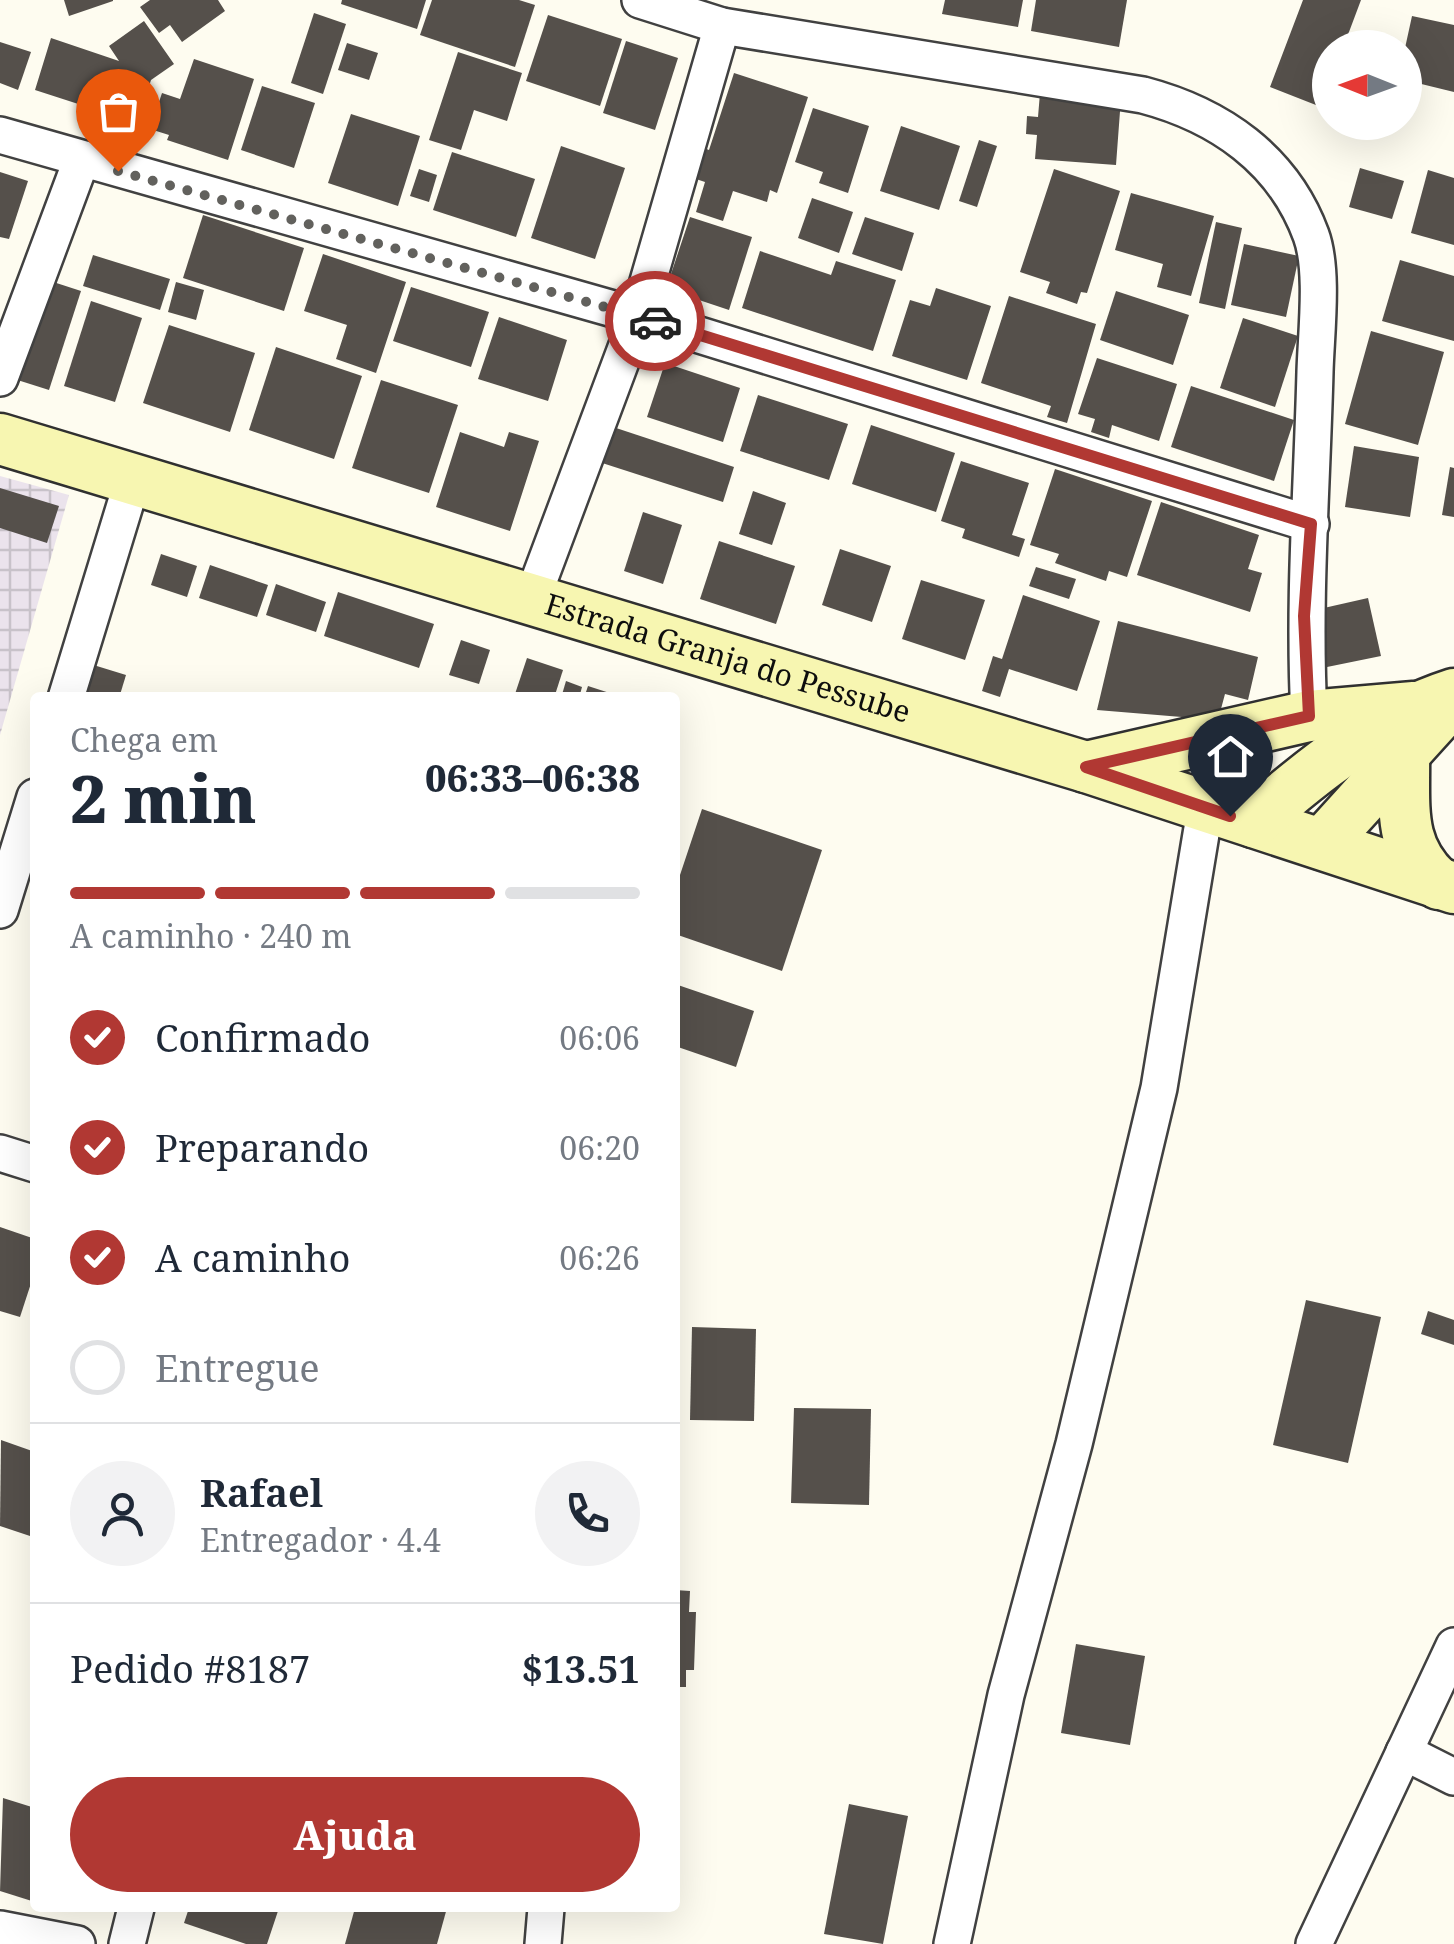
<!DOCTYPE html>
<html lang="pt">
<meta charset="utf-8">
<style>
:root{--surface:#fff;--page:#f2f2f3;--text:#1f2937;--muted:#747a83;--line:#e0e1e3;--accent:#b13833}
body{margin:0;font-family:"Noto Serif",serif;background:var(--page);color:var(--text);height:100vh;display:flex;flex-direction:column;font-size:38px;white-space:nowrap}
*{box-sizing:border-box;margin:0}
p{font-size:32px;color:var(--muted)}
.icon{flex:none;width:55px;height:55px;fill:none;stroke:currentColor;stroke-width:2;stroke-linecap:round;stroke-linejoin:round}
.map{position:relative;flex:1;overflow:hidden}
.drawer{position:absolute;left:30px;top:692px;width:650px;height:1220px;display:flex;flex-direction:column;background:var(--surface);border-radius:10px;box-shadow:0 10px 40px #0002}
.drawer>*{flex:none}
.needle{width:65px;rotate:271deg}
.fabs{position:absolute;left:1312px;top:30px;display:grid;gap:20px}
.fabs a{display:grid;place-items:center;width:110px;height:110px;border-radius:50%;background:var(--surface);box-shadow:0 10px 40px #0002;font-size:50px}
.pin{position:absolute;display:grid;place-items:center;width:85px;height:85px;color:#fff;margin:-102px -42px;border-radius:50% 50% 50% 0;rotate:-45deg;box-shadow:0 0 10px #0007}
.pin .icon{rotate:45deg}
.courier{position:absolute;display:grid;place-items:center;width:100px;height:100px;margin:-50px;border:8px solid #b13833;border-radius:50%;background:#fff;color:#222;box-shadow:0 2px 12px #0007}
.head em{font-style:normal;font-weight:800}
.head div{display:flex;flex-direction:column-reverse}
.head{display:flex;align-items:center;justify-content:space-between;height:170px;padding:0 40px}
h1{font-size:65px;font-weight:800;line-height:75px}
.bar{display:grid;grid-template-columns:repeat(4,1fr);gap:15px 10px;align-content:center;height:120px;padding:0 40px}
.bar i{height:12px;border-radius:8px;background:var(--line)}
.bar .selected{background:var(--accent)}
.bar p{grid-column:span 4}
.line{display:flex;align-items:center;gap:25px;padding:0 40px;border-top:2px solid var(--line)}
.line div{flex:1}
.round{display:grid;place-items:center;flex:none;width:105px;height:105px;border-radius:52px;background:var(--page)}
ol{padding:0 40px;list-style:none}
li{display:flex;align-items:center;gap:30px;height:110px}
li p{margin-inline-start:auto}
li .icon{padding:10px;border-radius:50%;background:var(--accent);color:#fff;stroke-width:4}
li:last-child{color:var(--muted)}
li i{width:55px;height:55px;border:5px solid var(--line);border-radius:50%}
.primary-button{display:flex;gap:20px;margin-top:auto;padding:20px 40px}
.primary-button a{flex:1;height:115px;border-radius:60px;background:var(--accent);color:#fff;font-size:40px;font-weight:800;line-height:115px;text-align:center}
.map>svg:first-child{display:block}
.industrial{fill:url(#industrial-grid)}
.building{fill:#55504b}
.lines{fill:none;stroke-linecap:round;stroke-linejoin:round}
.street-casing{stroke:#414141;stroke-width:40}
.secondary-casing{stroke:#303030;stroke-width:55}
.street{stroke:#fff;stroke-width:35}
.secondary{stroke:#f7f6b1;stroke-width:50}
.done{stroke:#62615d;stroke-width:10;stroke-dasharray:0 18}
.route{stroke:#b13833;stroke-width:12}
.labels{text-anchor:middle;stroke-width:10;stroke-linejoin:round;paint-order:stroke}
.street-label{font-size:30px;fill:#0e0e0e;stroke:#fff}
</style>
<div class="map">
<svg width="1454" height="1944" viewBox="0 0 1454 1944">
<defs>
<pattern id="industrial-grid" width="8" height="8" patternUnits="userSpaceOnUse" patternTransform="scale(2.5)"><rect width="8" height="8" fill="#ebe3ec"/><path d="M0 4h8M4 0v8" fill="none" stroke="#c8c2c9"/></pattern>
</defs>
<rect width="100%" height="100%" fill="#fefcf0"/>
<path class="industrial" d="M0,476l69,19 -69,240z"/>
<g class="building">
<path d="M64,0h49v1l-44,15z"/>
<path d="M150,0h68l7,11 -43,31 -12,-17 -11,8 -19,-26z"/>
<path d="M342,0h84l-9,29 -76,-25z"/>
<path d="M432,0h87l16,5 -20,62 -95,-32z"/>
<path d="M945,0h78l-5,27 -76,-13z"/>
<path d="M1036,0h91l-8,47 -88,-16z"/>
<path d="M1303,0h58l-18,48h-13v33l-9,26 -51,-20z"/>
<path d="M314,13l32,11 -23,70 -32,-11z"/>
<path d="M548,15l74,24 -22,67 -74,-25z"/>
<path d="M1412,16l42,9v67l-49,-12v-32z"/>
<path d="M144,21l30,43 -23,16 -14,43 -102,-33 16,-52 68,23 -10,-15z"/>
<path d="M626,41l52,17 -23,72 -52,-17z"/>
<path d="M0,42l31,10 -13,38 -18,-7z"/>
<path d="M347,43l31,10 -9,27 -31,-10z"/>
<path d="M458,52l64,21 -15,48 -33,-11 -13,40 -32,-10z"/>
<path d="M194,59l60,20 -26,81 -61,-20 2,-5 -19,-6 12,-36 18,6z"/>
<path d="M734,73l74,24 -31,96 -7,-3 -3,12 -34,-11 -10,30 -27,-9 9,-30 -18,-6 10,-31 12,5z"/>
<path d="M262,86l53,17 -21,65 -53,-18z"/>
<path d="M1040,93l81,5 -5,67 -81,-6 2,-24 -11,-1 1,-18 11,1z"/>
<path d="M813,108l56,18 -21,67 -29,-10 4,-11 -28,-10z"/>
<path d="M351,114l69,22 -22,70 -70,-23z"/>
<path d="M901,126l59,20 -21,64 -59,-19z"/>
<path d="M979,140l18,6 -20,61 -18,-6z"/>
<path d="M561,146l64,22 -30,91 -64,-21z"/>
<path d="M452,152l83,27 -19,58 -83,-27z"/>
<path d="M1360,168l44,13 -12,38 -43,-12z"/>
<path d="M419,169l18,6 -8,27 -19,-6z"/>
<path d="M1054,169l66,22 -33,102 -6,-1 -4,12 -31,-11 4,-11 -30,-10z"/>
<path d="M1428,170l26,8v67l-43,-12z"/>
<path d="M0,172l28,9 -19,58 -9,-2z"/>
<path d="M1131,193l83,23 -23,80 -34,-9 6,-23 -48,-14z"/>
<path d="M812,198l41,14 -14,41 -41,-15z"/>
<path d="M203,215l101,33 -20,63 -101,-33z"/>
<path d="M690,217l62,20 -23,73 -63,-21z"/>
<path d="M865,217l49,16 -12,38 -50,-17z"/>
<path d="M1216,222l26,6 -17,81 -26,-6z"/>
<path d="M1244,244l55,12 -13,61 -55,-12z"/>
<path d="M760,251l71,24 5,-14 60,19 -23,71 -131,-43z"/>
<path d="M323,254l83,28 -30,91 -40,-14 11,-34 -43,-14z"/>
<path d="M93,255l77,24 -10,31 -77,-24z"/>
<path d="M1400,260l54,16v65l-72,-20z"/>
<path d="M41,278l40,13 -32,99 -41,-13z"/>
<path d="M176,282l28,8 -8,30 -28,-8z"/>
<path d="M411,287l78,25 -18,55 -78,-26z"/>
<path d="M936,288l55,18 -24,74 -75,-24 18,-56 20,6z"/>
<path d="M1116,291l73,24 -16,50 -73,-25z"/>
<path d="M1009,296l87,28 -29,99 -20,-6 4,-11 -70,-23z"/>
<path d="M91,301l51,17 -27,84 -51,-16z"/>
<path d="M499,317l68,23 -19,61 -70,-22z"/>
<path d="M1243,318l55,18 -23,71 -55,-19z"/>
<path d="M169,325l86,28 -25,79 -87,-29z"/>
<path d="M1371,331l73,21 -26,93 -73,-21z"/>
<path d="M276,347l86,29 -28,83 -85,-29z"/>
<path d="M1097,358l80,26 -18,57 -47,-16 -3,13 -18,-6 4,-13 -17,-5z"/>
<path d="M665,363l75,25 -17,54 -76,-25z"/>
<path d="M381,380l77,25 -29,88 -77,-25z"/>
<path d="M1191,386l103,34 -20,61 -103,-34z"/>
<path d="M758,395l90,29 -19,56 -89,-29z"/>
<path d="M607,425l127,42 -11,35 -127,-41z"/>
<path d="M871,425l84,28 -19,59 -84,-28z"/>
<path d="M460,432l44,15 5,-15 30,9 -29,90 -74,-24z"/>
<path d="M1354,446l65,11 -9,60 -65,-10z"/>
<path d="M961,461l68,22 -17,52 13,4 -6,18 -57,-19 3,-9 -24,-8z"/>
<path d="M1450,467l4,1v49l-12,-2z"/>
<path d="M1055,469l97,32 -25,76 -18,-6 -3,10 -51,-18 4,-9 -29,-9z"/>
<path d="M0,488l59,18 -12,37 -47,-15z"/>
<path d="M753,491l33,12 -14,42 -33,-11z"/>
<path d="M1161,502l98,33 -11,34 14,4 -12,39 -113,-37z"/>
<path d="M643,512l39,13 -19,59 -39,-13z"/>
<path d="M719,541l76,25 -19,58 -76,-25z"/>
<path d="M840,549l51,17 -19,56 -50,-17z"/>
<path d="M161,554l36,12 -10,31 -36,-12z"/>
<path d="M210,565l58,20 -11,32 -58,-19z"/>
<path d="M1036,567l40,12 -7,20 -40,-13z"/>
<path d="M921,580l64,20 -20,60 -63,-21z"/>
<path d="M276,584l50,18 -10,30 -50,-17z"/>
<path d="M338,592l96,32 -15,44 -95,-32z"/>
<path d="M1023,595l77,26 -23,70 -68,-22 -9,28 -18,-6 11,-35 9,3z"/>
<path d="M1368,598l13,58 -54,11 -12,-57z"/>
<path d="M1118,621l140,36 -10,43 -23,-6 -7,26 -121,-10z"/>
<path d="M461,640l29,10 -11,34 -30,-9z"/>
<path d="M527,658l36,12 -9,28 -39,-4z"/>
<path d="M87,663l39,12 -7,23h-43z"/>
<path d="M566,681l16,6 -3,11h-18z"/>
<path d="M588,686l34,11 -1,1h-37z"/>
<path d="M702,809l120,41 -40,121 -107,-37v-44z"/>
<path d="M675,984l79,27 -18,56 -61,-21z"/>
<path d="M0,1227l35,12v32l-15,46 -20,-6z"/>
<path d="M1306,1300l75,17 -33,146 -75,-18z"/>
<path d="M1428,1311l26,9v25l-33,-11z"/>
<path d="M692,1327l64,2 -2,92 -64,-1z"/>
<path d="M794,1408l77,1 -2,96 -78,-2z"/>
<path d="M1,1440l34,12 -2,85 -33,-11z"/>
<path d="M675,1590l15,1 -1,21h7l-2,58h-8v17h-11z"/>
<path d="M1076,1644l69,12 -15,89 -69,-12z"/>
<path d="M3,1798l32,10v94l-35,-11z"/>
<path d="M849,1804l59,12 -25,128 -59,-10z"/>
<path d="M189,1908h90l-12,36h-21l-62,-21z"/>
<path d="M355,1908h92l-10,36h-92z"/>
</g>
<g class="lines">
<g class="street-casing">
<g id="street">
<path d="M640,0l82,26 421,69c76,20 140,64 168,140 13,35 5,99 4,137 -3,115 -12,229 -6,344"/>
<path d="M0,135l638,181 673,208"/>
<path d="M0,378l81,-217"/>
<path d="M532,599l106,-283 84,-290"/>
<path d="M66,698l67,-219"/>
<path d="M0,910l35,-113"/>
<path d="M0,1153l35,11"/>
<path d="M1404,1752l50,25"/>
<path d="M0,1929l77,15"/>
<path d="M127,1944l9,-36"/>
<path d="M543,1944l3,-36"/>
<path d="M952,1944l54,-249 68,-251 85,-356 46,-278"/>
<path d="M1314,1944l140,-298"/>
</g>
</g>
<g class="secondary-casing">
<g id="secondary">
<path id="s1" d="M0,439l1086,328 368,121"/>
<path d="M1404,754c1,53 -7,93 35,130"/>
<path d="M1086,767l223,-51 105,-9"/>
<path d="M1254,822c60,-53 123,-103 200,-128"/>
<path d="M1322,844l128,-141"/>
</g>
</g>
<use href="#street" class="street"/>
<use href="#secondary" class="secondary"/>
</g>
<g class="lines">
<path class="done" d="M118,171l537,150"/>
<path class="route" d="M655,321l656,203 -7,92 5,100 -223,51 144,49"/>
</g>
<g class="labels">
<g class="street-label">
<text dy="10" stroke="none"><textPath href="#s1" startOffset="760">Estrada Granja do Pessube</textPath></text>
</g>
</g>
</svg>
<div class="fabs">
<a><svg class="needle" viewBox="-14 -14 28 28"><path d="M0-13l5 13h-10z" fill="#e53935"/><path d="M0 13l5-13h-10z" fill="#747a83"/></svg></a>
</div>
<div class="pin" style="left:118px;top:171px;background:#ea580c"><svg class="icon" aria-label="bag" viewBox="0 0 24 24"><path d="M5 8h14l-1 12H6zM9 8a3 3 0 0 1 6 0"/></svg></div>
<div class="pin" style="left:1230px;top:816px;background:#1f2937"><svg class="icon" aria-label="home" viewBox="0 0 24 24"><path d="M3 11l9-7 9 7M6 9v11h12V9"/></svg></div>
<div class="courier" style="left:655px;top:321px"><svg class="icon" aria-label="car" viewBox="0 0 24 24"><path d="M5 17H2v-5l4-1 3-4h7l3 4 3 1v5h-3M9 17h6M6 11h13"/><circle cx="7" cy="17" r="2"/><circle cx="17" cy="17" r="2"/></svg></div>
<section class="drawer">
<div class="head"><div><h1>2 min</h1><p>Chega em</p></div><em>06:33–06:38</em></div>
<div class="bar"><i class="selected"></i><i class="selected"></i><i class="selected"></i><i></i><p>A caminho · 240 m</p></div>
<ol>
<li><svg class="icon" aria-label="check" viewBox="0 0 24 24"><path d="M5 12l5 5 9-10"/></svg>Confirmado<p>06:06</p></li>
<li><svg class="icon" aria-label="check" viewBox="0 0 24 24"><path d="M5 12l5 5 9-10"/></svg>Preparando<p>06:20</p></li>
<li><svg class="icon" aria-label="check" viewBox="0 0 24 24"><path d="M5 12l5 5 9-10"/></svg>A caminho<p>06:26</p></li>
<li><i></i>Entregue</li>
</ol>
<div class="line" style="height:180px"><a class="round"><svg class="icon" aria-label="person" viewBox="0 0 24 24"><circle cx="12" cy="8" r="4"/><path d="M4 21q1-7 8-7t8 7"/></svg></a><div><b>Rafael</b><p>Entregador · 4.4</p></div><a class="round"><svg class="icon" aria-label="phone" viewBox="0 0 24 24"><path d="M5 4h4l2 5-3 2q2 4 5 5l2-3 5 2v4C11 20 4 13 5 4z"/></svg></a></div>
<div class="line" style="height:130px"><div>Pedido #8187</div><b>$13.51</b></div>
<div class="primary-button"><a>Ajuda</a></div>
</section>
</div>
